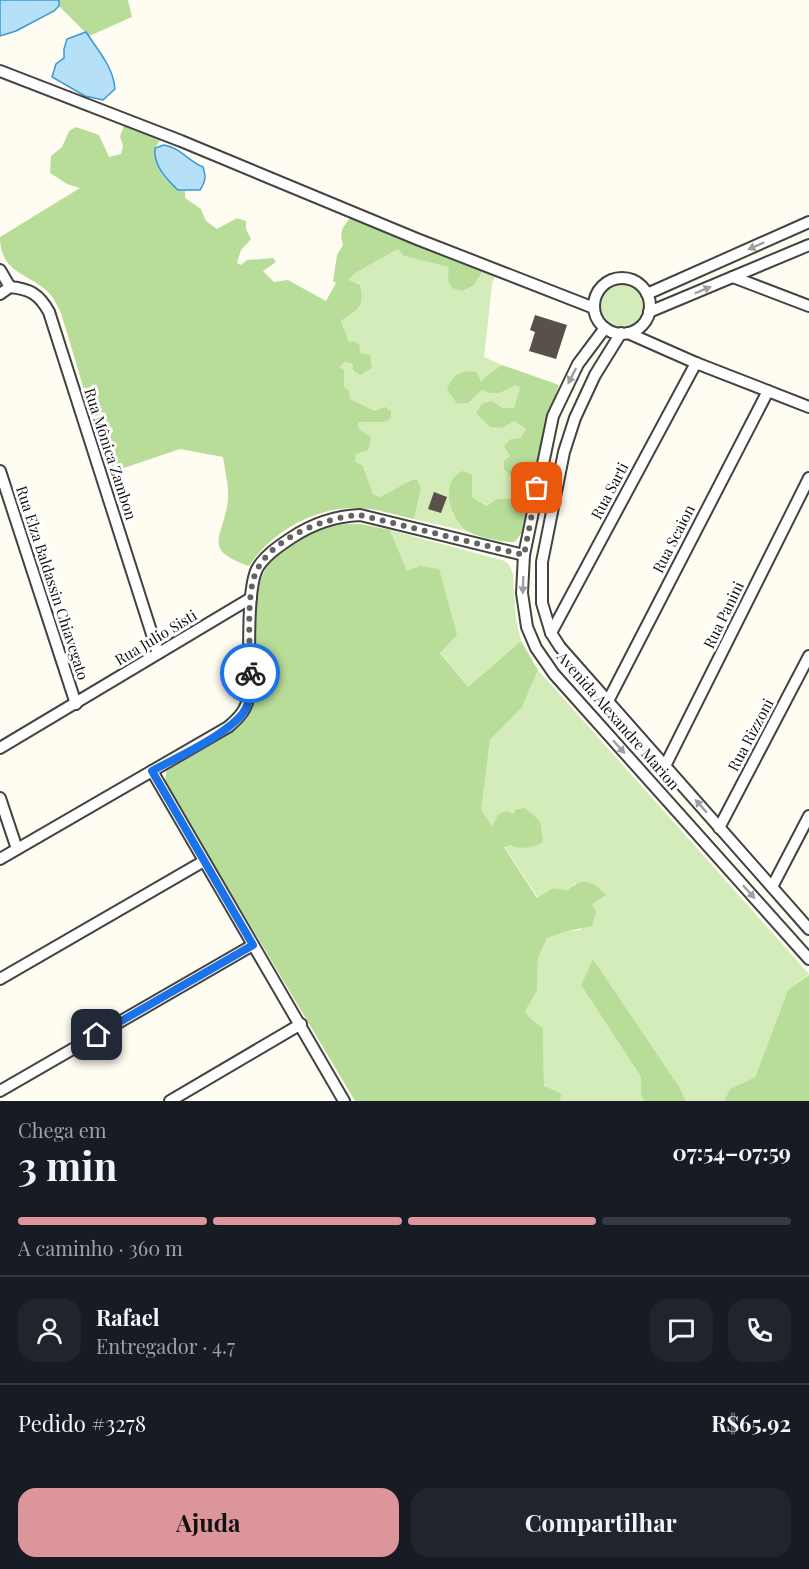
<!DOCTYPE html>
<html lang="pt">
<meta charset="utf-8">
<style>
:root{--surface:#171b24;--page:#20242c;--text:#f1f3f6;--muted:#9ea1a6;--line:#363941;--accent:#dd959c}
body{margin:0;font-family:"Playfair Display",serif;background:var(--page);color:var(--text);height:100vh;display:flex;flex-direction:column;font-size:22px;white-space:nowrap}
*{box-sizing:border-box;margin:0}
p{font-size:20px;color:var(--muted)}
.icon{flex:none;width:33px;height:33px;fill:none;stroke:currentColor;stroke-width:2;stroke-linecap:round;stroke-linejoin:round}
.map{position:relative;height:1101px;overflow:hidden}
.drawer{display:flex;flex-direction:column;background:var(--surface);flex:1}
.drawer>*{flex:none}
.pin{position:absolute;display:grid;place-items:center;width:51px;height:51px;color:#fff;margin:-26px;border-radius:12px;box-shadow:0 3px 9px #0006}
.courier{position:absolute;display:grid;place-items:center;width:60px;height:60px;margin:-30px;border:4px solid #1a73e8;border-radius:50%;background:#fff;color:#222;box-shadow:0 2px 8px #0007}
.overview em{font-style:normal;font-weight:700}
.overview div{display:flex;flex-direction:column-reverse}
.overview{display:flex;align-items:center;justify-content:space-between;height:102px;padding:0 18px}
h1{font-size:39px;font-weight:700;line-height:45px}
.bar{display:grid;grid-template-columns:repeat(4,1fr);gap:9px 6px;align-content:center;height:72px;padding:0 18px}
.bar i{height:8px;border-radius:4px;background:var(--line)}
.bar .current{background:var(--accent)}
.bar p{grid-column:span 4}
.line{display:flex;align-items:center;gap:15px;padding:0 18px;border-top:2px solid var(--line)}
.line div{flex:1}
.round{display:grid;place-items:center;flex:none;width:63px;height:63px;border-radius:18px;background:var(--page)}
.action{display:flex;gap:12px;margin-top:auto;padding:12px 18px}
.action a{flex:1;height:69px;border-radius:18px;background:var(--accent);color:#111;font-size:24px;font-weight:700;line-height:69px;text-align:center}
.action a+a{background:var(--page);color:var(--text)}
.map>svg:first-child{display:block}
.green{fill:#d4ebba}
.forest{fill:#b8dd98}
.water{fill:#b5e0f8;stroke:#3998d2;stroke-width:1.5}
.building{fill:#59504b}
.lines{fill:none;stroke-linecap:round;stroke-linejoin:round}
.minor-casing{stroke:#434343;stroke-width:14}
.minor{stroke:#fff;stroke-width:10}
.oneway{fill:#9f9f9f}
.done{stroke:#64635f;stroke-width:6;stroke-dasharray:0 10.8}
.route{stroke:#1a73e8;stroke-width:8}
.labels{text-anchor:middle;stroke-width:6;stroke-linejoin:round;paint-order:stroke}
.street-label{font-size:15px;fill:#101010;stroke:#fff}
</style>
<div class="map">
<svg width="809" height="1101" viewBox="0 0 809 1101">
<rect width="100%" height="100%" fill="#fffcf2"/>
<g class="green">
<path d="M398,249l6,7 46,11 24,18 9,-14 12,4 -3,10 -8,72 18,8 -17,12 -4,6 -34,7 10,14 11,-1 14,-13c13,7 21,2 33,-5l5,1 -6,22h-12v20l12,-7 12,8 -6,9 -9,1 -1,17 -6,13 20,22 -1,7 -25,1 -10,7 -16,-9 -20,16 17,19 -55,-13 7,-29 -9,-10 -31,17 -8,-3 -10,-28 -8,-5 3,-39h26l-9,-11 -25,-12 -6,-12v-17l-5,-3 6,-5 8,2 7,-11 -11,-11 -8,-21c18,-11 25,-13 19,-36l-11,-5 6,-7z"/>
<circle cx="622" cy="306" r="23"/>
<path d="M390,530l115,31 4,4 4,9 3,46 5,21 -53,46 -28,-35z"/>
<path d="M538,670l271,304 -21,16 -33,87 -25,12 -6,12h-38l-6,-13 -87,-129 -12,26 60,92v18l3,6h-85l2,-7 -17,-7 -1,-59 -12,-9 -6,-8 12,-20 1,-33 9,-20 21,-7 13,-1 -5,-47 -8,7 -15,-2 -15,10 -34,-52 6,-1 15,-37 -9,1 -3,5 -21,14 -12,-19 10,-69 32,-33z"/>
</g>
<g class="forest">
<path d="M59,0h69l4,17 -43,19 -30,-30z"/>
<path d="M124,126l36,14c-1,1 -5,8 -5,9 -3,16 14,40 30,42v7l16,11 5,12 11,8 20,-11 9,3v8l5,10 -10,11 -4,13 4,2 6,-5 26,-2 3,4 -13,9 11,11 14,-2 38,21 10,-18 -3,-2 4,-26 6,-10c-4,-13 -1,-17 8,-28l132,54 -9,14 -12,6 -10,-3 -4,-8 1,-13 -45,-11 -6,-7 -43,24 -6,7 11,5c6,23 -2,25 -19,36l8,21 5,-1 5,3 1,9 10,2 2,13 -12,7 -7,-5v-6l-8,-2 -6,5 5,3v17l5,4 1,8 25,12 10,-4 6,4v7l-7,4h-26v6l13,10 -3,12 -12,4 -1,7 8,5 10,28 7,3 32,-17h5l4,9 -7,30c-18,-4 -37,-10 -55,-11 -42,-2 -87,23 -110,58 -49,-17 -25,-28 -21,-67 1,-13 -3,-29 -5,-42l-43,-8 -71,24 -48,-160c-4,-8 -7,-15 -13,-21 -20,-19 -48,-19 -48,-55l80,-49 -13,-4 -17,-11 1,-17 11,-9 7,-16 7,-4 23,8 10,22 12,-3 2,-8 -3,-10z"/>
<path d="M502,365l57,20 -14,39 -23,108 -7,10c-10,1 -37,-5 -46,-10 -19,-11 -31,-51 -6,-61l9,4v22l15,9 10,-7 26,-1 1,-7 -20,-22v-8l6,-5 -6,-10 7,-7 9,-1 6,-9 -12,-8 -12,7 -12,-1 -14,-14 6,-9 10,-3 10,7h12l6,-21 -5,-2c-12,7 -20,12 -33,5l-14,13 -11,1 -10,-14c5,-15 13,-20 29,-18l5,10 4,-5z"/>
<path d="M347,524h14l29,6 17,41 13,-5 19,3 18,66 -17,18 28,34 53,-46 17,29 -16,37 -32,33 -9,69 11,18 6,-12 8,-4 7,3 3,-5 9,-1 15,13 3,21c-11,6 -22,8 -33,3l-6,2 33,51 16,-10 15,2c15,-14 26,-8 38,5l-14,9 4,8 -4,14 -24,5 -21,7 -9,20 -1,33 -12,20 6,8 12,9 1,58 18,8 -3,7h-204l-190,-319 2,-14 70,-40 10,-10 6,-12c5,-34 -3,-111 12,-136 7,-12 19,-20 31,-27 16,-11 32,-17 51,-19z"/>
<path d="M593,959l87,129 6,13h-42l-3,-6v-18l-60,-92z"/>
<path d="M809,975v126h-85l6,-12 25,-12 33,-87z"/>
</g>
<g class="water">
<path d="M0,0h59v6l-5,5 -38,20 -16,5z"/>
<path d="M86,32c12,19 27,34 29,57l-12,11 -18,-4 -33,-19 4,-13 8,-6v-9l3,-10z"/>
<path d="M164,145c17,3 24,16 39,22 3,9 3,14 -3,23h-22c-12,-11 -25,-25 -23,-42z"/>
</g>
<g class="building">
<path d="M535,315l32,10 -11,34 -27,-8 6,-19 -5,-2z"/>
<path d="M434,492l13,5 -6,16 -13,-4z"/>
</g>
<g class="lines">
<g class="minor-casing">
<g id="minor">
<path d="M0,71l181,70 236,98 177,69"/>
<path d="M0,270l10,17"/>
<path d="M733,277l76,29"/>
<circle cx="622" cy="306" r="28"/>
<path d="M10,287c20,2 29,7 39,25l109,341"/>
<path d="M0,294l10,-7"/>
<path d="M647,294l162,-72"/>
<path d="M649,312l160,-67"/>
<path d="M605,328l-27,36 -25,52 -29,139 -2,38 5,34 9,21 18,26 255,285"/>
<path d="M621,333l-26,42 -20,43 -11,34 -22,110v41l9,30 9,14 249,282"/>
<path d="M628,333l68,30 113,44"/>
<path d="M0,471l76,233"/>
<path d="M551,633l145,-270"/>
<path d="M608,701l160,-310"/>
<path d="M0,748l251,-150"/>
<path d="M665,766l144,-288"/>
<path d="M152,771l192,330"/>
<path d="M0,798l17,51"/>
<path d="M719,828l90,-172"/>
<path d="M0,859l228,-132c12,-10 19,-18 21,-33 1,-28 -3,-103 8,-125 7,-13 22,-23 34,-31 21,-14 44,-22 69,-23l164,40"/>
<path d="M772,887l37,-71"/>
<path d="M0,979l204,-118"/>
<path d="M0,1091l253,-146"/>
<path d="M170,1101l131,-77"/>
</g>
</g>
<use href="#minor" class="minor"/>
</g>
<defs><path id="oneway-solid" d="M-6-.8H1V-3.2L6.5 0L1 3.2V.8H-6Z" transform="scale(1.5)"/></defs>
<g class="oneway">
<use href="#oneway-solid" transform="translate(756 246) rotate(156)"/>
<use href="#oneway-solid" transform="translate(703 290) rotate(-23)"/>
<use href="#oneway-solid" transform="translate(572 376) rotate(117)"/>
<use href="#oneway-solid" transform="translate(523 585) rotate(92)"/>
<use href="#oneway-solid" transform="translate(619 747) rotate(48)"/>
<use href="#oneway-solid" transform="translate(701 806) rotate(-131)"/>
<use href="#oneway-solid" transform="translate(749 892) rotate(48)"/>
</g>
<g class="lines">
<path class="done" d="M250,673c0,-26 -3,-68 3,-92 9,-40 71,-64 107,-66l164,40 13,-67"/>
<path class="route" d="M97,1035l156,-90 -101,-174c23,-13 86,-41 95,-65 4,-10 2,-23 3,-33"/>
</g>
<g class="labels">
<g class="street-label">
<text transform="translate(110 454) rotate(72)" y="5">Rua Mônica Zambon</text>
<text transform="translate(610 491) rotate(-62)" y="5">Rua Sarti</text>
<text transform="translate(674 539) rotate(-63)" y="5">Rua Scaion</text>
<text transform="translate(52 583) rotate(72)" y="5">Rua Elza Baldassin Chiavegato</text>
<text transform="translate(724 615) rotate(-64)" y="5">Rua Panini</text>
<text transform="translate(156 638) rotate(-31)" y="5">Rua Julio Sisti</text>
<text transform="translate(618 721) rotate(49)" y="5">Avenida Alexandre Marion</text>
<text transform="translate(751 735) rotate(-62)" y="5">Rua Rizzoni</text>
</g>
</g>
</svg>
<div class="pin" style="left:537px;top:488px;background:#ea580c"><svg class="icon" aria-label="bag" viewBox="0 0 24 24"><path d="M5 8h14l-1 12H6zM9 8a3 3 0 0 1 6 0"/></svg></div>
<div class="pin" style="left:97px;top:1035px;background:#1f2937"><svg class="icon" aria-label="home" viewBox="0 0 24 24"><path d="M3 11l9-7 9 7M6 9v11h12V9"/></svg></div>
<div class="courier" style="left:250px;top:673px"><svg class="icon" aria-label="bike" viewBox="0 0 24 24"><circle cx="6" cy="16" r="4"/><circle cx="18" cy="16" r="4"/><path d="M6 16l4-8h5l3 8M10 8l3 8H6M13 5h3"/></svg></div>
</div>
<section class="drawer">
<div class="overview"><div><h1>3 min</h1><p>Chega em</p></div><em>07:54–07:59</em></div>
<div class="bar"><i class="current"></i><i class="current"></i><i class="current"></i><i></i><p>A caminho · 360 m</p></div>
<div class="line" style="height:108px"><a class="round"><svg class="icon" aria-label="person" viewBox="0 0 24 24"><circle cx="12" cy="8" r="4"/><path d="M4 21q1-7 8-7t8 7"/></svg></a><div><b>Rafael</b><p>Entregador · 4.7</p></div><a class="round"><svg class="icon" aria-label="chat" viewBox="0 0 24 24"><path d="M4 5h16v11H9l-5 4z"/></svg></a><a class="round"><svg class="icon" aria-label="phone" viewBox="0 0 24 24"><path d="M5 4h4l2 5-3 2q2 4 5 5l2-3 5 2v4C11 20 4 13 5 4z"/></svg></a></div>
<div class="line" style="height:78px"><div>Pedido #3278</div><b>R$65.92</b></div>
<div class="action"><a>Ajuda</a><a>Compartilhar</a></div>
</section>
